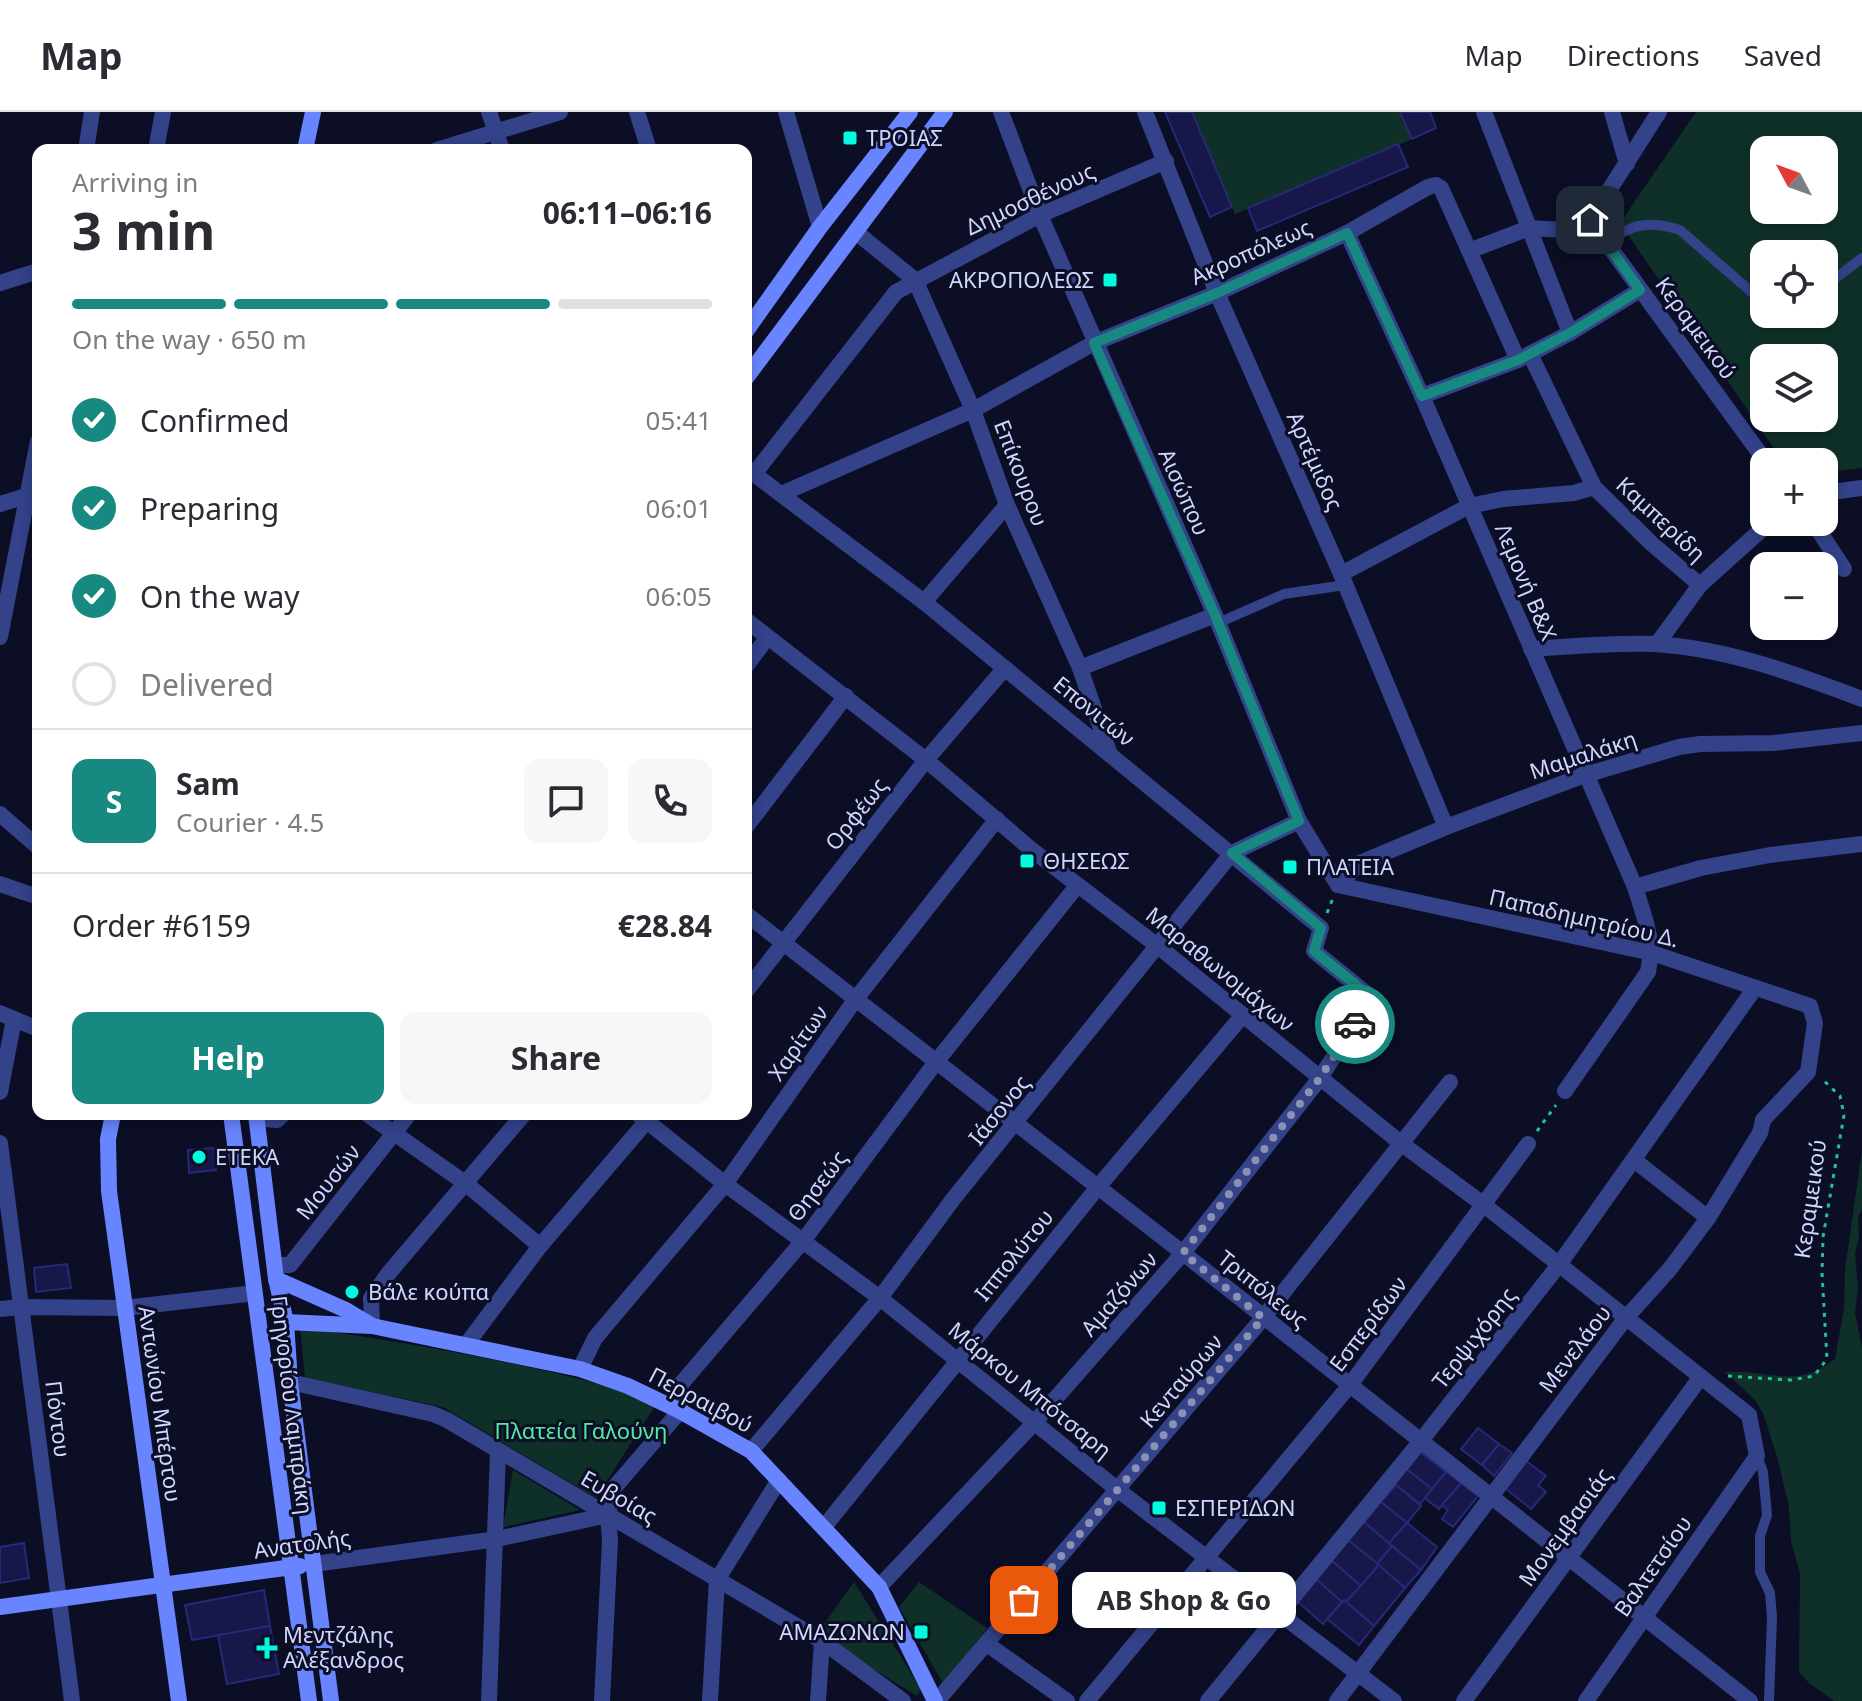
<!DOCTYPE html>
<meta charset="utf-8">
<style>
:root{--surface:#fff;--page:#f7f7f7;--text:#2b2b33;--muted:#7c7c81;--line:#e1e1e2;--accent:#188980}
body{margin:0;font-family:"Noto Sans",sans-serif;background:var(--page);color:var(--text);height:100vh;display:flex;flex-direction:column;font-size:30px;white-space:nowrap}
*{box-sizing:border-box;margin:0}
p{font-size:26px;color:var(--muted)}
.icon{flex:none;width:44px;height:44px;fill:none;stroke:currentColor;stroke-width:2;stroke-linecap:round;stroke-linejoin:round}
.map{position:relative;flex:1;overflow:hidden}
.details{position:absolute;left:32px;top:32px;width:720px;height:976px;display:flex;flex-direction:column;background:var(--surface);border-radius:16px;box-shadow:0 4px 12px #0003}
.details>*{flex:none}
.needle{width:52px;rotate:311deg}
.buttons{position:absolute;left:1750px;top:24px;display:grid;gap:16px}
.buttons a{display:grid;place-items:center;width:88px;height:88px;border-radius:16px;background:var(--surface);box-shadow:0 4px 12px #0003;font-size:40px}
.pin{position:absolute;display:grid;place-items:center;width:68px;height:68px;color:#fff;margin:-34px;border-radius:16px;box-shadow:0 4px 12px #0006}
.courier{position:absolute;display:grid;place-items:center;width:80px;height:80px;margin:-40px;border:6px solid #188980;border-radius:50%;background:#fff;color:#222;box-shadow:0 2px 10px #0007}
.bubble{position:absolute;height:56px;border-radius:16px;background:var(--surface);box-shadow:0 4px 12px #0003;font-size:26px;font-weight:700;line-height:56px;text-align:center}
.overview em{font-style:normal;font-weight:700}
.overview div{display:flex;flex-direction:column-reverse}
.overview{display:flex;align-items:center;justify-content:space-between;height:136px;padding:0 40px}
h1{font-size:52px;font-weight:700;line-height:60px}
.bar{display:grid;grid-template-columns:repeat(4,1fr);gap:12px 8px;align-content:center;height:96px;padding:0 40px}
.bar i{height:10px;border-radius:6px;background:var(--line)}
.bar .selected{background:var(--accent)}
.bar p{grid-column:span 4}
.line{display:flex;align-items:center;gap:20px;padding:0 40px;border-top:2px solid var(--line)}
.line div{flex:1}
.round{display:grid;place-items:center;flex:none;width:84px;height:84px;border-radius:16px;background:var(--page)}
ol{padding:0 40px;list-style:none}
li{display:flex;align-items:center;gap:24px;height:88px}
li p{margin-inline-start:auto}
li .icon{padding:8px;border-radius:50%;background:var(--accent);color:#fff;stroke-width:4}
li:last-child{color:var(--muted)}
li i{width:44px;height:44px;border:4px solid var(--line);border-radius:50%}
.action{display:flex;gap:16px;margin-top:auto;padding:16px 40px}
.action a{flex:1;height:92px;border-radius:16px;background:var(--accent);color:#fff;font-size:32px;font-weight:700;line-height:92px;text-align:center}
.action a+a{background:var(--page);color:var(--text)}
header{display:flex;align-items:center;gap:48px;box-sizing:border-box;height:112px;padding:0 40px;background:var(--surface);border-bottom:2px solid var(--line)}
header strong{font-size:38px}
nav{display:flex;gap:44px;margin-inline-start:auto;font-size:28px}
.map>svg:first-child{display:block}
.green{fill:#0f3028;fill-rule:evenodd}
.building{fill:#171749;stroke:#272877;stroke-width:2}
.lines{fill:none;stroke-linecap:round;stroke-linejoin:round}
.path{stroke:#23c196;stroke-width:3;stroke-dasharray:4 6;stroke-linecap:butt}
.lane{stroke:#334289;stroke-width:10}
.street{stroke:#334289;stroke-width:16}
.secondary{stroke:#6885ff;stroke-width:16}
.done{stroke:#8c90b3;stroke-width:8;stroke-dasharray:0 14.4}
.route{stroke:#188980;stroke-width:10}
.poi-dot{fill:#00fcdf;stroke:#0c0e26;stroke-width:3}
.labels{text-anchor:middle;stroke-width:6;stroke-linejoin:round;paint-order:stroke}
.poi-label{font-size:22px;fill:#d1d6ff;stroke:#0c0e26;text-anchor:start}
.street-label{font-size:22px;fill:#d1d6ff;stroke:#0c0e26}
.park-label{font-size:22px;fill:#52eaa3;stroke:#0c0e26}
</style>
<header>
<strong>Map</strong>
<nav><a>Map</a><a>Directions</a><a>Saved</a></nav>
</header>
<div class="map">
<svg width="1862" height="1589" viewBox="0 0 1862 1589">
<rect width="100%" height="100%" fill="#0c0e26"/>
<g class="green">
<path d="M1192,0h208l12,27 -177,75z"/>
<path d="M1696,0h166v356l-38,5v-11h-41l-163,-239zM1764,38h60v60h-60zM1764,142h60v60h-60zM1764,246h60v60h-60z"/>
<path d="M1862,1039v58l-4,9 1,19 -4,16 3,34 -3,26 7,34v354h-28l-25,-18 -10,-11 1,-98 -9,-33 -2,-34 -11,-47 -15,-47 -8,-13 -30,-28c46,-2 71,18 110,-13l9,-50 1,-39z"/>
<path d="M300,1215c120,18 242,38 358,74l-62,97 -153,-91 -138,-29z"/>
<path d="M513,1358l67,40 -77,17z"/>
<path d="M854,1470l67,107 -4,7 -100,-62z"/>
<path d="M919,1470l68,46 -43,57 -45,-78z"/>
</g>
<g class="building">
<path d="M1165,0h27l40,95 -22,10z"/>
<path d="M1400,0h30l6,16 -24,11z"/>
<path d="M1398,32l10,23 -151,64 -9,-23z"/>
<path d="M214,1036l2,22 -27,3 -1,-23z"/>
<path d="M67,1152l4,24 -35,4 -2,-24z"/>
<path d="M1478,1316l21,16 -17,21 -21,-16z"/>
<path d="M1499,1332l13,9 -18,23 -12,-11z"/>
<path d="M1419,1339l27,21 -14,17 -27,-21z"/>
<path d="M1526,1349l20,15 -8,9 8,7 -15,17 -27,-22z"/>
<path d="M1405,1356l27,21 -12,15 -27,-22z"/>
<path d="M1446,1360l15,11 -22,26 -14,-11z"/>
<path d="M1461,1371l17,13 -25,31 -11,-8 6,-9 -6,-5z"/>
<path d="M1396,1373l25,21 -14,17 -26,-21z"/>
<path d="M1381,1390l26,21 -18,20 -25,-21z"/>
<path d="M1364,1410l28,24 -15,18 -29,-24z"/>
<path d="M1407,1411l30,24 -16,23 -32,-27z"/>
<path d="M1348,1428l31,25 -18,21 -30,-26z"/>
<path d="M24,1431l5,35 -29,5v-36z"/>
<path d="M1392,1434l29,24 -16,18 -28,-24z"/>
<path d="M1331,1448l30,26 -15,16h-4l-28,-24z"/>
<path d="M1379,1453l26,23 -31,38 -28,-24z"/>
<path d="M1316,1467l26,23 -19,22 -26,-23z"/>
<path d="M264,1478l6,36 -78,14 -7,-35z"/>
<path d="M1344,1488l30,26 -15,19 -32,-26z"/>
<path d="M270,1514l9,48 -52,10 -9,-49z"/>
</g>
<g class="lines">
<g class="path">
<path d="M1327,801l6,-15"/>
<path d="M1537,1019l19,-26"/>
<path d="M1728,1264l63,4 23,-4 13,-17 -5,-86 1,-36 21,-122 -4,-19 -19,-18"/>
</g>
<g class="lane">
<path d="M1605,130c29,-18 43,-22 75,-12l84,73"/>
<path d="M1824,175l38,-29"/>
<path d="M1218,511l66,-29 61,-9"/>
<path d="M1757,1344l6,16 4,43 -7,21v36l10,21 2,24 -3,84"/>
</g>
<g class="street">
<path d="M489,0l13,38"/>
<path d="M637,0l12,38"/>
<path d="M786,0l34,115"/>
<path d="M1001,0l39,103 175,400 84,206 39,64"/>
<path d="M1145,0l72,181 124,281 105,253"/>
<path d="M1484,0l86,221"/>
<path d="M1612,0l15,52"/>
<path d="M86,38l6,-38"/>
<path d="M156,38l7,-38"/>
<path d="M437,38l123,-38"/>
<path d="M1590,108l176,242"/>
<path d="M857,121l58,47 58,130 34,95 73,163 29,84"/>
<path d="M1347,121l75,163 213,491c9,30 20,53 13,85l-83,119"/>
<path d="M1469,139l60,-23 36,2 25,-10 69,-108"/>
<path d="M0,171l38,-12"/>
<path d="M1530,242l64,133 57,56 49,42"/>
<path d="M1422,284l96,-36 52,-27 70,-43"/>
<path d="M746,356l178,134 397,326 -7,23 58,47 -52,80 -137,175 -149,170 -155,164"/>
<path d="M754,362l142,-182 144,-77 126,-54"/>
<path d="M1824,381l38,-5"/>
<path d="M781,382l192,-84 121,-67 123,-50 130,-60 81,-46 8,-2 5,3 77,172"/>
<path d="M0,392l36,-11"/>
<path d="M1813,410l31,47"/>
<path d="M1341,462l128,-68 34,-7 71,-6 20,-6"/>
<path d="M924,490l83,-97"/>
<path d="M746,508l180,140 106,90 127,97 243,197 82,61 265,210 8,41 -171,245"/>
<path d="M0,525l38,-196"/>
<path d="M1657,532l43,-59 70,-63"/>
<path d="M1531,537c41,-3 82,-6 123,-5 72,4 142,30 208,55"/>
<path d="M746,554l21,-28"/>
<path d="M1080,556l135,-53"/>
<path d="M0,702l38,33"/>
<path d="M746,715l100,-131"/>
<path d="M0,772l38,13"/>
<path d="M1338,773l22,-22 86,-36 139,-52 94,-28 21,-3 73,-1 89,-10"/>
<path d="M1635,775l66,-19 69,-13 92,-11"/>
<path d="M746,802l437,339 567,448"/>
<path d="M746,879l180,-231 79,-92"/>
<path d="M0,901l38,16"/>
<path d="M0,980l14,-73"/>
<path d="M367,1002l98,69 75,63"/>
<path d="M638,1002l87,70 155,114 238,192 276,211"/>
<path d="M256,1006l21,2 6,-6"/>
<path d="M0,1031l72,558"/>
<path d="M1634,1048l74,58"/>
<path d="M275,1153h15l119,-151"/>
<path d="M0,1197l21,-2 103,1 131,-15"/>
<path d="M372,1214l-1,-28 17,-24 136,-160"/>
<path d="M466,1233l74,-99 112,-131"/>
<path d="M580,1257l15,-31 130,-154 130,-184 142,-181"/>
<path d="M290,1270l143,32 14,6 375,221 81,60"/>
<path d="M751,1339l129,-153 74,-100 278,-345 67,-32"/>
<path d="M824,1415l274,-340 145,-172"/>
<path d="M314,1452l183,-25 111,-24"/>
<path d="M987,1532l80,57"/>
<path d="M489,1589l9,-249"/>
<path d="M602,1589l8,-160 -2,-26 5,-26 67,-78 1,-27 122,-143 133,-179 141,-176"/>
<path d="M710,1589l7,-121 62,-100"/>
<path d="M818,1589l4,-60"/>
<path d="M937,1589l326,-383 187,-236"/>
<path d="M1087,1589l263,-316 178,-241"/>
<path d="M1208,1589l212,-259 138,-176 197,-278"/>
<path d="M1337,1589l288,-382 44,-49 39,-52 52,-85 3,-13 45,-48 7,-49 -5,-17 -158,-53 -314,-68"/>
<path d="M1464,1589l236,-323"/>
</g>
<g class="secondary">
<path d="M305,38l8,-38"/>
<path d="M746,219l74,-104 90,-115"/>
<path d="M746,266l199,-266"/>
<path d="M113,1002l-5,25 1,52 70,510"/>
<path d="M231,1002l78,587"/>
<path d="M256,1002l20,165 10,43 4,60 41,319"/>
<path d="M276,1167l70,31 25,15"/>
<path d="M286,1210l86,4 208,43 48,17 52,25 71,40 128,136 56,114"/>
<path d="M0,1495l300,-41"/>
</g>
</g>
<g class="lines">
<path class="done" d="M1024,1488l239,-282 -80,-65 137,-175 35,-54"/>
<path class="route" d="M1355,912l17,-26 -58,-47 7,-23 -89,-75 67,-32 -84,-206 -121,-272 123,-50 130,-60 75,163 96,-36 52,-27 70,-43 -50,-70"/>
</g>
<g class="poi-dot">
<rect x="842" y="18" width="16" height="16" rx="4"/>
<rect x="1102" y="160" width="16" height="16" rx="4"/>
<rect x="1019" y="741" width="16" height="16" rx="4"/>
<rect x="1282" y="747" width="16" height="16" rx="4"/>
<circle cx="199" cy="1045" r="8"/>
<circle cx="352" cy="1180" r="8"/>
<rect x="1151" y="1388" width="16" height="16" rx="4"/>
<rect x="913" y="1512" width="16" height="16" rx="4"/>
<path d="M263 1524h8v8h8v8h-8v8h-8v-8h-8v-8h8z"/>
</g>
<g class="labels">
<g class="poi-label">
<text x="866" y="34">ΤΡΟΙΑΣ</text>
<text x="1094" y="176" text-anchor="end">ΑΚΡΟΠΟΛΕΩΣ</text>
<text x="1043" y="757">ΘΗΣΕΩΣ</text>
<text x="1306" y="763">ΠΛΑΤΕΙΑ</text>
<text x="215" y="1053">ΕΤΕΚΑ</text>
<text x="368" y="1188">Βάλε κούπα</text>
<text x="1175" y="1404">ΕΣΠΕΡΙΔΩΝ</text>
<text x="905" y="1528" text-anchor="end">ΑΜΑΖΩΝΩΝ</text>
<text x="283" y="1531">Μεντζάλης<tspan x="283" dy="25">Αλέξανδρος</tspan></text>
</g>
<g class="street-label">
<text transform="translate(1030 87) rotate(-25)" y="8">Δημοσθένους</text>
<text transform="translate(1251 140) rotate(-24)" y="8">Ακροπόλεως</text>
<text transform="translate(1696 216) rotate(54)" y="8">Κεραμεικού</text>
<text transform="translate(1315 349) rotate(66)" y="8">Αρτέμιδος</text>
<text transform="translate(1021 361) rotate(69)" y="8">Επίκουρου</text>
<text transform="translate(1184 380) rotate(66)" y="8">Αισώπου</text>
<text transform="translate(1661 407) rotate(43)" y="8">Καμπερίδη</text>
<text transform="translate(1526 470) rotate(67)" y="8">Λεμονή Β&amp;Χ</text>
<text transform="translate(1094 599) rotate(39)" y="8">Επονιτών</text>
<text transform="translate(1583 643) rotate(-18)" y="8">Μαμαλάκη</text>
<text transform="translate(856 702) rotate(-52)" y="8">Ορφέως</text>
<text transform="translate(1584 806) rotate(13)" y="8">Παπαδημητρίου Δ.</text>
<text transform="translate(1220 857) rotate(39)" y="8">Μαραθωνομάχων</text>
<text transform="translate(798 931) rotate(-55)" y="8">Χαρίτων</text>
<text transform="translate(999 998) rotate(-51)" y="8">Ιάσονος</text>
<text transform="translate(328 1070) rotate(-52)" y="8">Μουσών</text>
<text transform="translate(817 1074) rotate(-53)" y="8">Θησεώς</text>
<text transform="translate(1810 1087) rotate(-82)" y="8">Κεραμεικού</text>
<text transform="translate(1014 1143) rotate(-51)" y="8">Ιππολύτου</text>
<text transform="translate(1263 1177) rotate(39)" y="8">Τριπόλεως</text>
<text transform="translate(1119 1182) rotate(-49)" y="8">Αμαζόνων</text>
<text transform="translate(1368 1212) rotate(-53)" y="8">Εσπερίδων</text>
<text transform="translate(1474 1226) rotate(-52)" y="8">Τερψιχόρης</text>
<text transform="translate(1575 1237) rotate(-53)" y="8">Μενελάου</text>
<text transform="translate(1181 1269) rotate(-50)" y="8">Κενταύρων</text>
<text transform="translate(1030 1278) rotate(39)" y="8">Μάρκου Μπότσαρη</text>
<text transform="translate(701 1288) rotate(28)" y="8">Περραιβού</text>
<text transform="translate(160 1292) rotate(82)" y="8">Αντωνίου Μπέρτου</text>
<text transform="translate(292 1293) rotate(83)" y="8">Γρηγορίου Λαμπράκη</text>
<text transform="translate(58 1307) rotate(83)" y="8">Πόντου</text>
<text transform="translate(619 1385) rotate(30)" y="8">Ευβοίας</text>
<text transform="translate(1565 1415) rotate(-54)" y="8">Μονεμβασιάς</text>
<text transform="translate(302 1432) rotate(-8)" y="8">Ανατολής</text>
<text transform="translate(1653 1454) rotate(-55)" y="8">Βαλτετσίου</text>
</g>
<g class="park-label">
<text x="581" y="1327">Πλατεία Γαλούνη</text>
</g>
</g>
</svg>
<div class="buttons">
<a><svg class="needle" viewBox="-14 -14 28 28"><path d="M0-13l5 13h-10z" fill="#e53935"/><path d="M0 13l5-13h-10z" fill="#7c7c81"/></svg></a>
<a><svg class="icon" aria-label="locate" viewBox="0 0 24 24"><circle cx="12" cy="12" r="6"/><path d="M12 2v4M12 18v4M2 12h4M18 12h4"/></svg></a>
<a><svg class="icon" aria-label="layers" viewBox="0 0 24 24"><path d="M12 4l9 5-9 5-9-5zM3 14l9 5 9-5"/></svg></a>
<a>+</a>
<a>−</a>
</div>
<div class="pin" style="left:1024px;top:1488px;background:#ea580c"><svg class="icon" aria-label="bag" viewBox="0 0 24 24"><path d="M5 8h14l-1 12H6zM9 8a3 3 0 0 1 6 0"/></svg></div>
<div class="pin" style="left:1590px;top:108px;background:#1f2937"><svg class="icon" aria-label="home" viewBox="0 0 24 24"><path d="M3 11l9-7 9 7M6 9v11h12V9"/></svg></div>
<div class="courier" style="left:1355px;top:912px"><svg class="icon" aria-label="car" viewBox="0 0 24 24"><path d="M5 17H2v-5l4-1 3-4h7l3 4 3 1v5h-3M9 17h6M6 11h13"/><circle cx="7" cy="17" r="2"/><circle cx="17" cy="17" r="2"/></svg></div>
<div class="bubble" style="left:1072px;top:1460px;width:224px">AB Shop &amp; Go</div>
<section class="details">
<div class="overview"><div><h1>3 min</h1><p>Arriving in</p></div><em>06:11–06:16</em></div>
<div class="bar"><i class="selected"></i><i class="selected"></i><i class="selected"></i><i></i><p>On the way · 650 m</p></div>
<ol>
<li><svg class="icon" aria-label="check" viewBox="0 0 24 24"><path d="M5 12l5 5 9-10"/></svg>Confirmed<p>05:41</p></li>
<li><svg class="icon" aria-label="check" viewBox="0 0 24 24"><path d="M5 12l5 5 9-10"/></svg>Preparing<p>06:01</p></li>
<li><svg class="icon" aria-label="check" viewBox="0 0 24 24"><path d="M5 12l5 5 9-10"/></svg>On the way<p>06:05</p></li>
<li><i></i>Delivered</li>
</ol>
<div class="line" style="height:144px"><b class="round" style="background:var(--accent);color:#fff">S</b><div><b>Sam</b><p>Courier · 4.5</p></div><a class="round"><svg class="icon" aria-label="chat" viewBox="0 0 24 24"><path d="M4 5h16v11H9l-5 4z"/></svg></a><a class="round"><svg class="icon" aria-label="phone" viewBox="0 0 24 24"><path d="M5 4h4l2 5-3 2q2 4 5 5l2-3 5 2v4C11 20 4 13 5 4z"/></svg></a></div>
<div class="line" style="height:104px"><div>Order #6159</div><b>€28.84</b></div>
<div class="action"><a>Help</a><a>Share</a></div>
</section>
</div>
